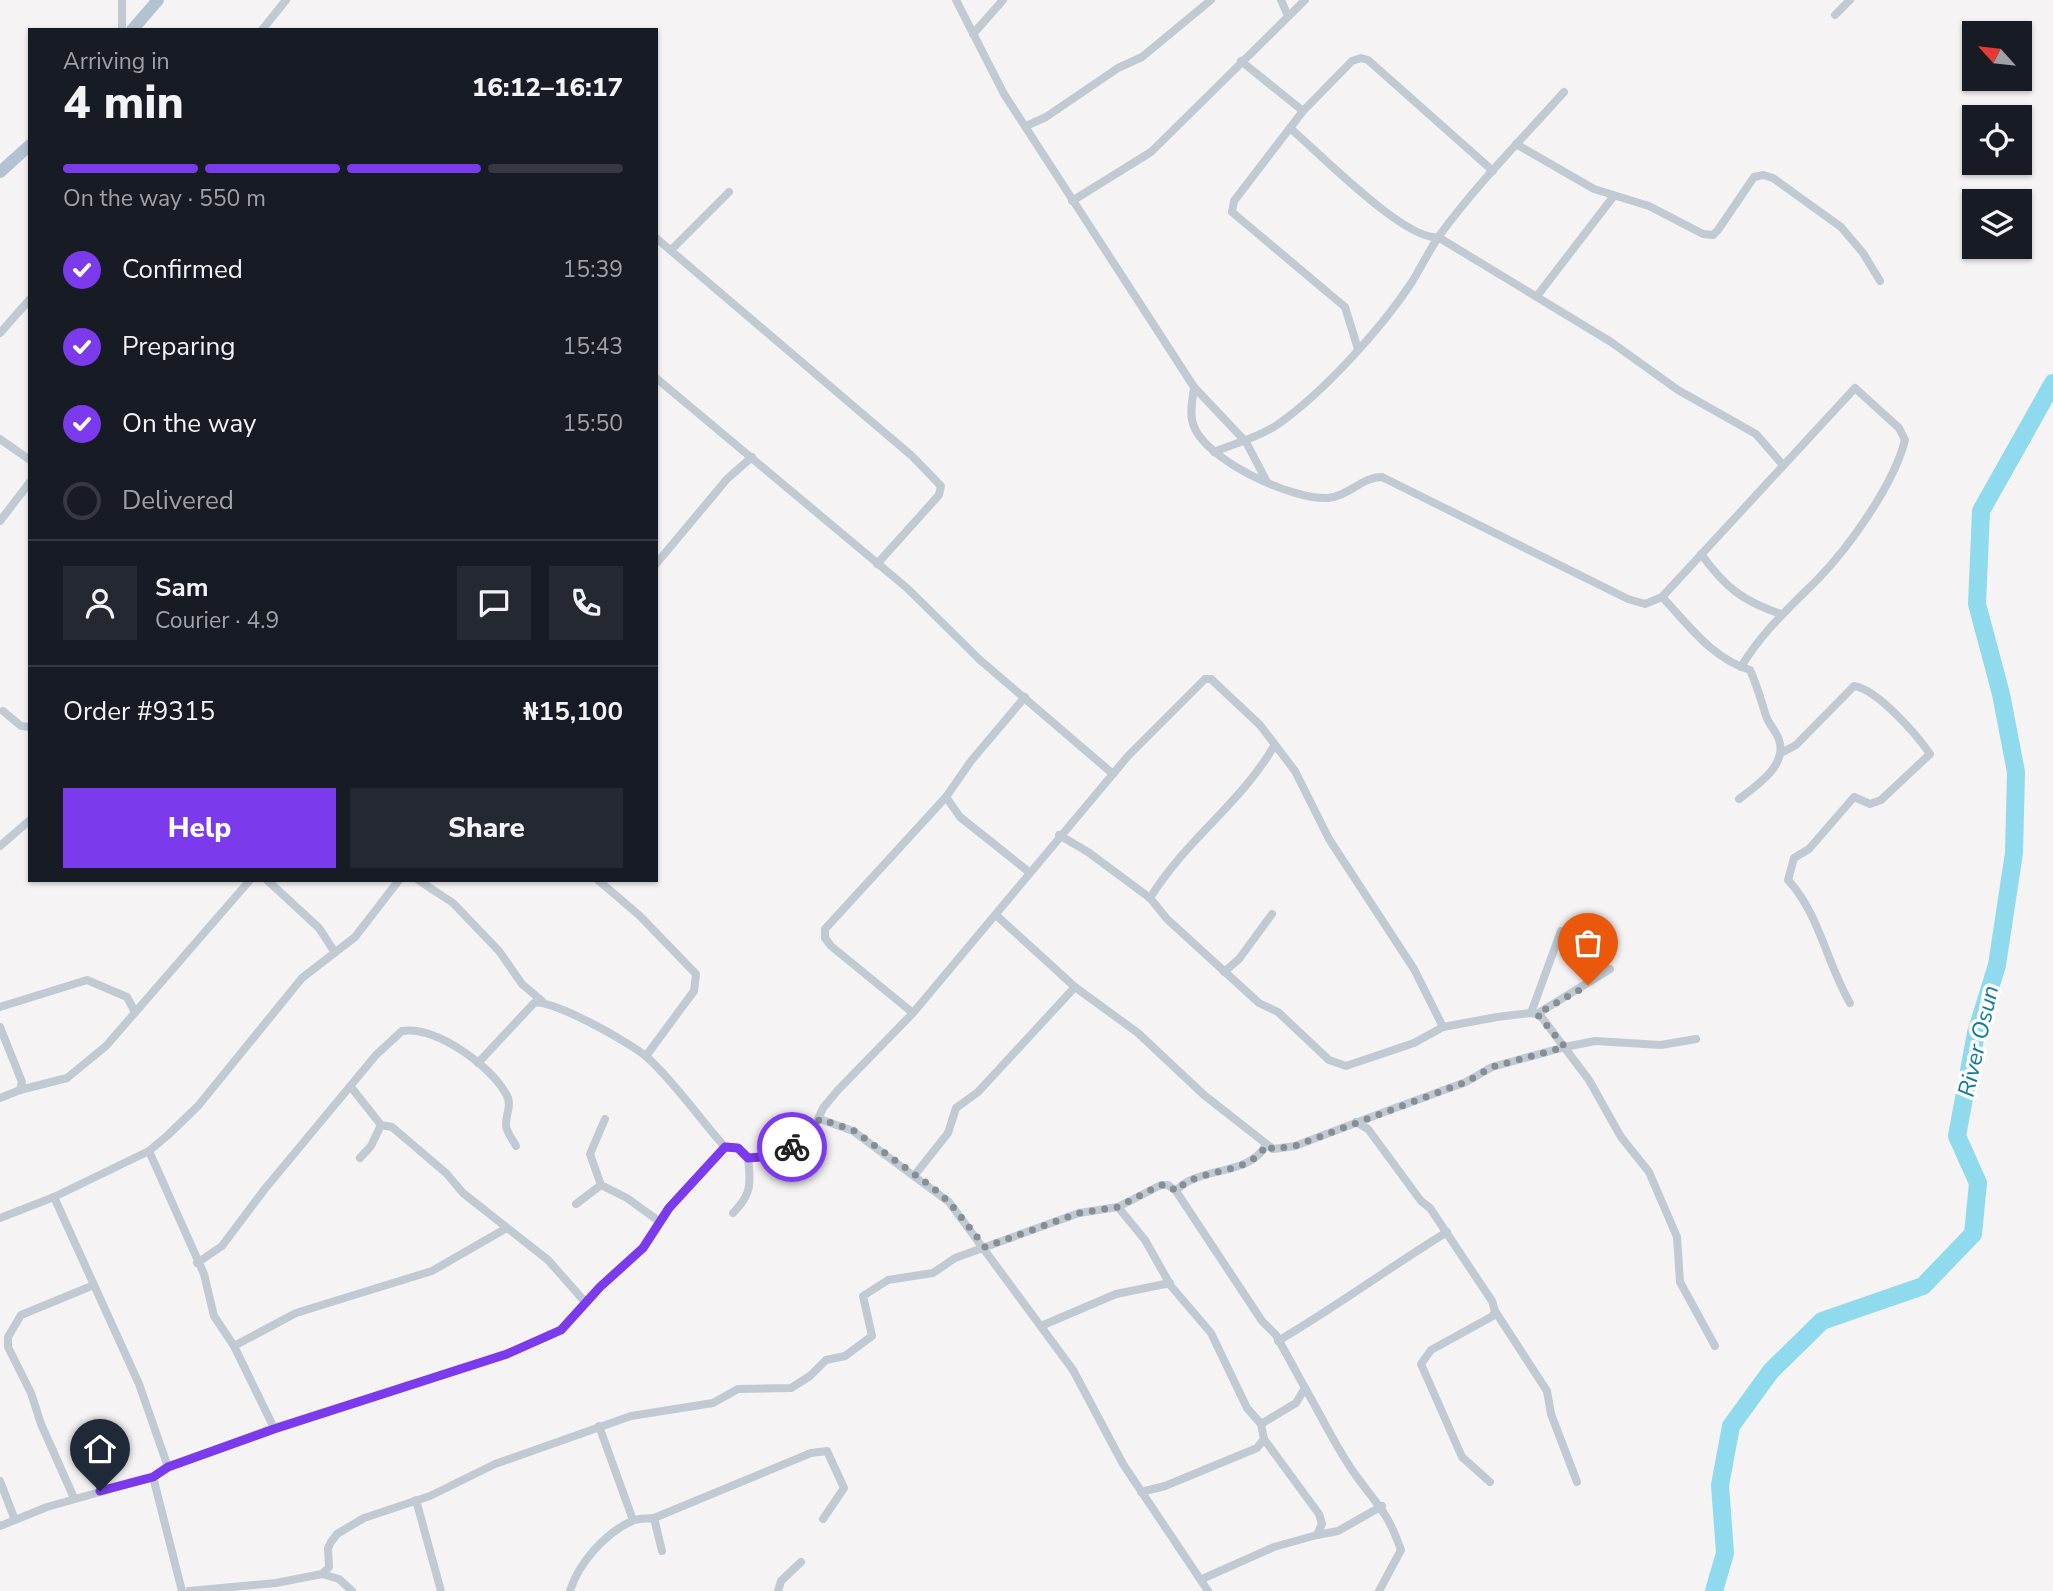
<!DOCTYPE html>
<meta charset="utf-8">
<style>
:root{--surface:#171b24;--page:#242831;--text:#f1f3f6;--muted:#9ea1a6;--line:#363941;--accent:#7c3aed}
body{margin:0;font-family:"Nunito Sans",sans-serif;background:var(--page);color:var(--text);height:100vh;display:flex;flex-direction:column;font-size:26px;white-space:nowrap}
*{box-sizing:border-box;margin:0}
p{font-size:23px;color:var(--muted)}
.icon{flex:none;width:38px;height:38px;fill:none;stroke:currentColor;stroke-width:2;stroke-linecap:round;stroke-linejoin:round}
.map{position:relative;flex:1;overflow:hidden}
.side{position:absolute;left:28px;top:28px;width:630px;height:854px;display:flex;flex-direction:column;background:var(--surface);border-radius:0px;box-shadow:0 2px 5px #0004}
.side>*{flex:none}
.needle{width:46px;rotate:297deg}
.controls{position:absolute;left:1962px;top:21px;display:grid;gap:14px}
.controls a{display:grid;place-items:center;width:70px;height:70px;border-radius:0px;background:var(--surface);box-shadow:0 2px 5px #0004;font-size:35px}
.pin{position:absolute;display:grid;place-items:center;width:60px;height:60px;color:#fff;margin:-72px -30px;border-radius:50% 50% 50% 0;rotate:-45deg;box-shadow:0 0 7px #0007}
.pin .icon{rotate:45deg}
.courier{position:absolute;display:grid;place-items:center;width:70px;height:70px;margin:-35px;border:5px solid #7c3aed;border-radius:50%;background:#fff;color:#222;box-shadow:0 2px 9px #0007}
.summary em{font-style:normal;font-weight:800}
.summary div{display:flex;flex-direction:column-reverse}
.summary{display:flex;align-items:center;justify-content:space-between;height:119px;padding:0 35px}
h1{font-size:46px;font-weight:800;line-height:52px}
.bar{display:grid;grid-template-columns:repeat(4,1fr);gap:10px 7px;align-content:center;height:84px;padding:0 35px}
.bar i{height:9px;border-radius:5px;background:var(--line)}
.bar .current{background:var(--accent)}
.bar p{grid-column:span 4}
.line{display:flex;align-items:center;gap:18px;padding:0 35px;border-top:2px solid var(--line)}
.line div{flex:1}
.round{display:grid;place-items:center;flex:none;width:74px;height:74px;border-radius:0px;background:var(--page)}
ol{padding:0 35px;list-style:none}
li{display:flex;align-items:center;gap:21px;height:77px}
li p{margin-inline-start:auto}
li .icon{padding:7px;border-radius:50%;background:var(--accent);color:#fff;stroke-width:4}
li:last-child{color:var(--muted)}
li i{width:38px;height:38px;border:4px solid var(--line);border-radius:50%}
.action{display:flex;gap:14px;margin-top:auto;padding:14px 35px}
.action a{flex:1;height:80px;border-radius:0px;background:var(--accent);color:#fff;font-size:28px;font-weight:800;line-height:80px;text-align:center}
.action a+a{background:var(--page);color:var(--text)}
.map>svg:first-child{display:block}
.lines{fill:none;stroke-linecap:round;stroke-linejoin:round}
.river{stroke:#90daee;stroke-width:18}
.minor{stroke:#c1cad2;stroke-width:8}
.primary{stroke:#b3c2d1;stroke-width:12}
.done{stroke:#868d94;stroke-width:7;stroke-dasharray:0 12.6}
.route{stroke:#7c3aed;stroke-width:9}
.labels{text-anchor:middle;stroke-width:7;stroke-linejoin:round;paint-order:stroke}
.water-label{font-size:23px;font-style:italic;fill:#0c7c9b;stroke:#fff}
</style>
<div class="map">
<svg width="2053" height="1591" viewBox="0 0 2053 1591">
<rect width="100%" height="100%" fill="#f5f3f3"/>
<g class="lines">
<path class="river" d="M1714,1591l11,-38 -5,-68 11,-59 40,-55 51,-50 101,-35 50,-52 5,-51 -21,-47 19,-103 21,-68 17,-112 2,-81 -15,-78 -24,-90 4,-93 72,-128"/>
<g class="minor">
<path d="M956,0l48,94 190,293c-1,11 -5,26 -1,37 11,36 99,76 135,74 21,-2 34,-21 54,-21l246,122 17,5 17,-7 193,-209 44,40 6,12c-11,44 -55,106 -87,139 -29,29 -56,53 -77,88"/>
<path d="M1281,0l7,16"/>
<path d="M1835,15l15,-15"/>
<path d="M122,30v-30"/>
<path d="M262,30l24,-30"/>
<path d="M973,34l30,-34"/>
<path d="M1241,61l62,50 49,-50 9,-3 7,2 125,111"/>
<path d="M1303,111l-69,90 -2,11 113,95 13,42"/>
<path d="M1026,126l20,-9 72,-49 24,-11 69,-57"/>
<path d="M1290,128c28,24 115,113 148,109l173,105 67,48 78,44 27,31"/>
<path d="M1516,144l78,45 55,17 54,28 10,1 5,-5 36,-53 9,-2 10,3 68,49 22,26 17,28"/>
<path d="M1072,201l79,-49 154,-152"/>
<path d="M656,238l256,218 29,30 -2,9 -62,69"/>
<path d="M671,250l58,-58"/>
<path d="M1537,296l76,-99"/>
<path d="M0,333l30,-34"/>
<path d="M656,378l251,210 73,72 133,114"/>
<path d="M1194,387l52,55 21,40"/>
<path d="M0,439l30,21"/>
<path d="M1214,452c22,-9 43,-14 63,-27 46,-32 104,-96 135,-143 9,-15 17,-31 27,-46 37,-51 83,-97 125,-144"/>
<path d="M0,521l30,-39"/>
<path d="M1701,554c24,33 41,47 80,60"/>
<path d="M656,564l71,-85 25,-22"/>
<path d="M1662,597c27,28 49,61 88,73 7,15 11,30 16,46 3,9 11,16 13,24 9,25 -23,46 -40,59"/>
<path d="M3,711l18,15 9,1"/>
<path d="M1781,753l15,-8 58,-59c23,3 63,49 76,68l-49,46 -11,4 -16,-7 -45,52 -15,9 -6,22c31,33 39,84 62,123"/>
<path d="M946,797l14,20 69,55"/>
<path d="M1059,835l29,17 62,46 17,21 92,84 19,9 51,48 17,6 68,-23 29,-16 54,-10 34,-4 9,2 49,65 32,57 28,35 28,65 3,45 35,64"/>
<path d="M0,846l30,-26"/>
<path d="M267,880l52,48 15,23"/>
<path d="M418,880l35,23 46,48 23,33 20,17"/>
<path d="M598,880l42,36 56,58 -2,17 -48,65"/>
<path d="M1150,898c34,-56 91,-95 124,-152"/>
<path d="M996,915l79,72 63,46 66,62 69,54 22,-3 92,-35 79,-29 26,-15 73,-20 30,-6 66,4 35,-6"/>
<path d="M1224,972l15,-13 33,-45"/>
<path d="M0,1007l87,-27 40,17 8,15"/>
<path d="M913,1013l-82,-67 -6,-8v-9l121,-132 25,-36 54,-64"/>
<path d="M1531,1013l30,-82"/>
<path d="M1537,1014l73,-45"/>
<path d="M0,1027l22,55 -2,8 -20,8"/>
<path d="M478,1063l56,-60c17,-5 99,41 114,55 28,26 51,60 77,89"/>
<path d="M351,1087l30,38 11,2 54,46 17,20 85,67 38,43"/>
<path d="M20,1090l47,-12 39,-32 144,-166"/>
<path d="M605,1119l-15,35 11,31 26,13 33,24"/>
<path d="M820,1119l33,12 96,71 124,168 50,94 85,127"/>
<path d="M1356,1122l12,7 53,72 9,7 62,93 3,10 -2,5 -62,34 -10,14 41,93 28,25"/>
<path d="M149,1151l55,123 10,42 20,30 40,82"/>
<path d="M360,1158l11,-12 10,-21"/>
<path d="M914,1176l34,-43 8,-25 22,-16 97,-105"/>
<path d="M1176,1191c21,-25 73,-14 90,-46"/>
<path d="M54,1197l85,187 29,83"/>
<path d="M576,1204l25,-19"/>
<path d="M1118,1207l43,-22h7l8,6 86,130 14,14 29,53 -9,15 -35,21"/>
<path d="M733,1213c19,-19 18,-30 15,-55"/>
<path d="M0,1218l54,-21 95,-46 19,-16 30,-29 104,-128 53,-41 44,-57"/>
<path d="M197,1263l25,-17 42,-56 112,-135 26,-24c34,-5 88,34 104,63 7,11 -1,21 0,32 1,7 7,14 10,20"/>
<path d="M1495,1311l52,80 4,23 26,68"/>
<path d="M1041,1326l75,-32 54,-11"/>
<path d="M1278,1341c58,-34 112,-74 169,-109"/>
<path d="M234,1346l62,-33 136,-42 73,-42"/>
<path d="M1305,1388c17,29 32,62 52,89 22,30 31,36 44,73l-22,41"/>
<path d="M599,1426l34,94"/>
<path d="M153,1477l29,114"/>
<path d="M0,1481l15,39"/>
<path d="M74,1498l-33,-74 -10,-31 -23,-46v-10l13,-22 73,-30"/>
<path d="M416,1500l25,91"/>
<path d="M654,1518l157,-65 16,-2 17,37 -21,31"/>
<path d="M0,1526l47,-19 106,-30 15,-10 106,-39 233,-74 54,-24 39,-43 43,-39 26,-40 56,-61 13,1 10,10 25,-2 15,-6 26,-22 9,-20 15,-18 75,-77 215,-257 77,-77h6l49,46 35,46 34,68 85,130 29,58"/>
<path d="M1317,1535l21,-4 44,-25"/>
<path d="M322,1574l7,-7 -1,-19 3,-6 6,-8 27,-16 66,-22 65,-32 136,-48 82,-13 25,-14 53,-1 19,-12 16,-16 19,-4 27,-20 -9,-40 25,-16 45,-7 22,-15 124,-45 39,-6 27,33 26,46 40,47 36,75 14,16 3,15 -7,9 -92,38 -24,6"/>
<path d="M1202,1579l72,-32 43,-12 5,-11 -3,-10 -55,-75"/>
<path d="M189,1591l87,-8 46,-9 17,5 13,12"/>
<path d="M570,1591c8,-27 35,-58 62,-70 6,-3 15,-2 22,-3l8,33"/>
<path d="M778,1591l3,-10 20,-19"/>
</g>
<g class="primary">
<path d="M132,30l26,-30"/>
<path d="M0,172l30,-27"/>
</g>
</g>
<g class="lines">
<path class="done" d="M792,1147l28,-28 33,11 79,57 17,15 36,45 94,-34 39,-6 42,-22h8l8,6c22,-25 73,-14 90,-46l7,4 22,-3 171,-64 26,-15 73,-20 -28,-33 51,-29"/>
<path class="route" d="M100,1491l53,-14 15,-10 106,-38 233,-75 54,-24 39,-43 43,-39 26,-40 56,-61 13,1 10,10 25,-2 19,-9"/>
</g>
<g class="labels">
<g class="water-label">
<text transform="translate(1978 1041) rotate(-77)" y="8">River Osun</text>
</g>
</g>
</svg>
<div class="controls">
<a><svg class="needle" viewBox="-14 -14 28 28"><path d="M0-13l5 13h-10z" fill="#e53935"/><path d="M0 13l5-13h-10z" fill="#9ea1a6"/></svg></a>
<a><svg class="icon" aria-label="locate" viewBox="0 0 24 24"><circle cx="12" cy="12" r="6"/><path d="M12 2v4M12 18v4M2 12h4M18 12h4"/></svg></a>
<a><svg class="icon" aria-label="layers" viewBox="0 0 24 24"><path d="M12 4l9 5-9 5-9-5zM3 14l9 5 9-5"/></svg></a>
</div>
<div class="pin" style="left:1588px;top:985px;background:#ea580c"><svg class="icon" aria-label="bag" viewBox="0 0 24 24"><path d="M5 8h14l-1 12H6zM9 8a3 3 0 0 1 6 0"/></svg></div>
<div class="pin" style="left:100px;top:1491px;background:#1f2937"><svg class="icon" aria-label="home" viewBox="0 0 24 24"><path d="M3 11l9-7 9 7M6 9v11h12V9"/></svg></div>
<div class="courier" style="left:792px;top:1147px"><svg class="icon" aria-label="bike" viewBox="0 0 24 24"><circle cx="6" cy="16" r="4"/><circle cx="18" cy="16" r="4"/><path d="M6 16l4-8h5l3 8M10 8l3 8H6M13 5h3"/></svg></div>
<section class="side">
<div class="summary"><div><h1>4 min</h1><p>Arriving in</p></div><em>16:12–16:17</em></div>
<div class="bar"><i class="current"></i><i class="current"></i><i class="current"></i><i></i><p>On the way · 550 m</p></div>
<ol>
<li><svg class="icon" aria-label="check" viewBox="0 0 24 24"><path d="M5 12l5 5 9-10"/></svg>Confirmed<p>15:39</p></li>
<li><svg class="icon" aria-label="check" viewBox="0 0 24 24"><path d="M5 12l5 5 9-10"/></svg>Preparing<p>15:43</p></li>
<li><svg class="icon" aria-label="check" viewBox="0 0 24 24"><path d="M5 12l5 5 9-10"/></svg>On the way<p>15:50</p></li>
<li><i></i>Delivered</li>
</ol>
<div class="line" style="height:126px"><a class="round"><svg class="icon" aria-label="person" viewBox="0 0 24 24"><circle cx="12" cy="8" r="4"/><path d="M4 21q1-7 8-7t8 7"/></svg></a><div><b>Sam</b><p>Courier · 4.9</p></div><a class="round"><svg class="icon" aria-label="chat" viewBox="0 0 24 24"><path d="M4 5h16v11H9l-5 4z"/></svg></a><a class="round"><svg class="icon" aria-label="phone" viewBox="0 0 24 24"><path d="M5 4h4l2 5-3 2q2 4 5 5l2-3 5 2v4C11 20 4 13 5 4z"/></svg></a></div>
<div class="line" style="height:91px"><div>Order #9315</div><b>₦15,100</b></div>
<div class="action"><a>Help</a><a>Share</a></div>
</section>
</div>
